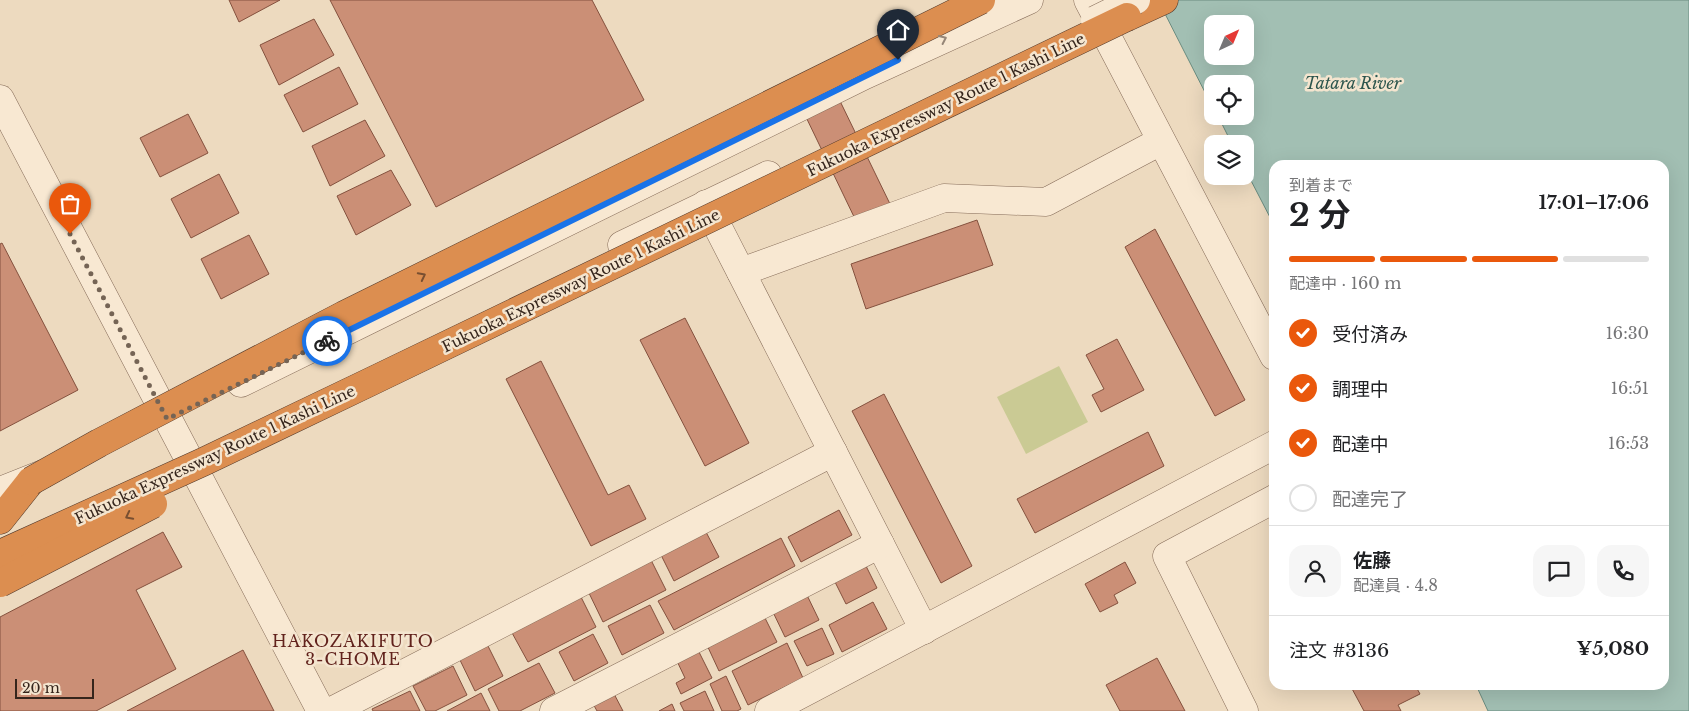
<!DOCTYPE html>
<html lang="ja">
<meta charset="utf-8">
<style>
:root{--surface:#fff;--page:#f6f6f6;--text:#202124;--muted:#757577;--line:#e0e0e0;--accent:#ea580c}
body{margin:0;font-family:"Libre Baskerville","Noto Sans JP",serif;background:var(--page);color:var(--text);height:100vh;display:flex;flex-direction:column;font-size:19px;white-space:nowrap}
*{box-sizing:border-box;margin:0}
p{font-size:16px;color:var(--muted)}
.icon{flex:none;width:28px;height:28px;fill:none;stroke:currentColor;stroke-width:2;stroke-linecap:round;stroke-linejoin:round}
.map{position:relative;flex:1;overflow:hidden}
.panel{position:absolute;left:1269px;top:160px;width:400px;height:530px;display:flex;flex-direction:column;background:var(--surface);border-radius:15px;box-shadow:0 5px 20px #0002}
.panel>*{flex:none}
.needle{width:32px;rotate:44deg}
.controls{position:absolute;left:1204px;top:15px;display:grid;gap:10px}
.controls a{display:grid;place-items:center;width:50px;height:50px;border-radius:10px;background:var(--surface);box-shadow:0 5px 20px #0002;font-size:25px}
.scale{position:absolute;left:15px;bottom:12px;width:79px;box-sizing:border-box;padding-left:5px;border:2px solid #35251c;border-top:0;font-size:14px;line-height:18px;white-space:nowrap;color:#35251c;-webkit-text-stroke:4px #f4e5cf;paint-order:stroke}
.pin{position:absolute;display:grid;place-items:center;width:42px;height:42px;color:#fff;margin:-51px -21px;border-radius:50% 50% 50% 0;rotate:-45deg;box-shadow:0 0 5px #0007}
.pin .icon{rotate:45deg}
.courier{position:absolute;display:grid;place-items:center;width:50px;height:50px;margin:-25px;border:4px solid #1a73e8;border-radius:50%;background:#fff;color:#222;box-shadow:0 1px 6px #0007}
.headline em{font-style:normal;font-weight:700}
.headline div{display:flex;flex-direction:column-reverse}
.headline{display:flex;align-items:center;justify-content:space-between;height:85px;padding:0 20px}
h1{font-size:32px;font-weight:700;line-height:38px}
.bar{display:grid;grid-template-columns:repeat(4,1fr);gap:8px 5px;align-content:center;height:60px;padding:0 20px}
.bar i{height:6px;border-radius:4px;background:var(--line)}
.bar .selected{background:var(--accent)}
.bar p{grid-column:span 4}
.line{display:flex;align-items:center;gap:12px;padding:0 20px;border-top:1px solid var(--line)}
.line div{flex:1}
.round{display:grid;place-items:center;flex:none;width:52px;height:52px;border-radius:15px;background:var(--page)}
ol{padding:0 20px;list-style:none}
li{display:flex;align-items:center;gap:15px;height:55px}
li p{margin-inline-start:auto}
li .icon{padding:5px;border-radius:50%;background:var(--accent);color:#fff;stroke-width:4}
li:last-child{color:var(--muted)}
li i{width:28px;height:28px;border:2px solid var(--line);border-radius:50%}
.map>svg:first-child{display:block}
.green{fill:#caca94}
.water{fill:#a2bfb3;stroke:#6a8c80;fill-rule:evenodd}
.building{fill:#cb8f76;stroke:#84513e}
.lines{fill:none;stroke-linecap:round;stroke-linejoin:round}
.minor-casing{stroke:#856b58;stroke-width:29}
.highway-casing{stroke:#533a2c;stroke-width:29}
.minor{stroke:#f8e8d2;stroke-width:28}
.highway{stroke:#dc8e50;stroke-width:28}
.minor-bridge-casing{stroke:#856b58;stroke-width:29;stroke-linecap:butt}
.highway-bridge-casing{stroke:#533a2c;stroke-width:29;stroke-linecap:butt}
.minor-bridge{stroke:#f8e8d2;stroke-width:28}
.highway-bridge{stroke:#dc8e50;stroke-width:28}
.oneway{stroke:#968677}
.oneway2{stroke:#784f31}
.done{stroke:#756455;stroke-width:5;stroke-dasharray:0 9}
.route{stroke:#1a73e8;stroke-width:6}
.labels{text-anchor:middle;stroke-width:5;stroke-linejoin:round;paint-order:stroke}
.street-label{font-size:15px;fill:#35251c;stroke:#f4e5cf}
.water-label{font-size:16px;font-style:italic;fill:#2c554d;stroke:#f4e5cf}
.neighbourhood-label{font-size:16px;letter-spacing:1px;fill:#61221c;stroke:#f4e5cf}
</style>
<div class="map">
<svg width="1689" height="711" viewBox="0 0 1689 711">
<rect width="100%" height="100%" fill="#eddabf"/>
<path class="green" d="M1059,366l29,56 -62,32 -29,-57z"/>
<path class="water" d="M1158,0h531v711h-201l-12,-26h188v-520h-390v60l-29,-56v-25h-13l-14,-28h27v-32h-33v22zM1212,24h33v32h-33z"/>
<g class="building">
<path d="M229,0h51l-41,22z"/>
<path d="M330,0h262l52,100 -208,107z"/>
<path d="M314,19l20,36 -55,30 -19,-40z"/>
<path d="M339,67l19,37 -55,28 -19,-37z"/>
<path d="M839,99l52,107 -34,17 -52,-108z"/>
<path d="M188,114l20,39 -48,24 -20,-39z"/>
<path d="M365,120l20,36 -55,30 -18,-40z"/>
<path d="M391,170l20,35 -55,30 -19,-39z"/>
<path d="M219,174l20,39 -48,25 -20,-39z"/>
<path d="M977,220l16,45 -127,44 -15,-45z"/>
<path d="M1155,229l90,171 -30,16 -90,-169z"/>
<path d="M249,235l20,39 -48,25 -20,-40z"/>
<path d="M2,243l76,147 -78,41v-187z"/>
<path d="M685,318l64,125 -44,23 -65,-126z"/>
<path d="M1117,339l27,51 -43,22 -9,-17 12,-6 -18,-34z"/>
<path d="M541,361l67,134 21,-10 17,34 -55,27 -85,-167z"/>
<path d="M884,394l88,172 -31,17 -89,-172z"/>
<path d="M1148,432l16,34 -129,67 -18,-34z"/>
<path d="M839,510l13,25 -51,27 -13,-25z"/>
<path d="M163,532l19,35 -46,23 40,79 -80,42h-96v-94z"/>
<path d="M706,532l13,25 -45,24 -13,-26z"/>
<path d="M781,538l14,28 -121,64 -16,-29z"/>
<path d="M650,558l16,32 -63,32 -15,-31z"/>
<path d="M864,562l13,26 -31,16 -13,-26z"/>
<path d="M1125,562l11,21 -22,12 4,8 -18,9 -15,-28z"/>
<path d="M805,591l14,29 -34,17 -14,-29z"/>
<path d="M580,595l16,32 -68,35 -17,-31z"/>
<path d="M873,602l14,27 -45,23 -13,-27z"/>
<path d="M650,605l14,28 -42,22 -14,-29z"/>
<path d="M763,614l14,28 -58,29 -13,-28z"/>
<path d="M822,628l12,26 -27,12 -13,-25z"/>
<path d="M593,634l15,29 -34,18 -15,-29z"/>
<path d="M787,643l16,35 -55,27 -16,-34z"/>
<path d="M487,644l16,32 -28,15 -16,-33z"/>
<path d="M697,648l15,30 -31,16 -5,-11 9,-5 -9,-19z"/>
<path d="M243,650l31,61h-147z"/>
<path d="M1157,658l28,53h-65l-14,-26z"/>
<path d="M539,663l16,30 -35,18h-21l-11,-22z"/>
<path d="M453,666l14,29 -32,16h-9l-13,-25z"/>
<path d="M726,676l15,33 -4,2h-15l-12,-27z"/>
<path d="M1350,685h65l5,9 -22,11 3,6h-37z"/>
<path d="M612,690l11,21h-26l-6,-11z"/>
<path d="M410,691l10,20h-47l-1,-2z"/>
<path d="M705,691l9,20h-30l-4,-8z"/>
<path d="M481,693l9,18h-43z"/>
<path d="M672,704l3,7h-16z"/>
</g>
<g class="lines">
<g class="minor-casing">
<g id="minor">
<path d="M1088,0l186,356"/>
<path d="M0,99l321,612"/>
<path d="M706,204l218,426"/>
<path d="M622,245l146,-70"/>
<path d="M741,272l203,-74 102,4 115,-61"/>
<path d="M241,383l624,-308 164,-75"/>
<path d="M0,491l43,-17"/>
<path d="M332,711l501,-259"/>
<path d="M554,711l326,-167"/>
<path d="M769,711l505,-266"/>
<path d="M1244,711l-77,-155 107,-57"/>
</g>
</g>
<g class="highway-casing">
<g id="highway">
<path d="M1127,17l37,-17"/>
<path d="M0,520l31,-39"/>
</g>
</g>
<use href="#minor" class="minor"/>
<use href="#highway" class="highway"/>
<g class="minor-bridge-casing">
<path id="minor-bridge" d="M1095,20l41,-20"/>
</g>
<g class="highway-bridge-casing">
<g id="highway-bridge">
<path d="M31,481l68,-38 245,-128 637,-315"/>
<path d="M0,554l203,-92 167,-80 757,-365"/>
<path d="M0,583l153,-79"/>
</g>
</g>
<use href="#minor-bridge" class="minor-bridge"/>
<use href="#highway-bridge" class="highway-bridge"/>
</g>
<defs><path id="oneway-chevron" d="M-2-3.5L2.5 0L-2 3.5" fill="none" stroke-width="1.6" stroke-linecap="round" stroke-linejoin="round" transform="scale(1.25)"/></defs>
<use class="oneway" href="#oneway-chevron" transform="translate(943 39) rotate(-25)"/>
<g class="oneway2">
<use href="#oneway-chevron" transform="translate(422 276) rotate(-27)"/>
<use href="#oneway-chevron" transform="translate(129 516) rotate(153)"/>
</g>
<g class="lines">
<path class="done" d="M70,234l97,185 160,-78"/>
<path class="route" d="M327,341l571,-281"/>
</g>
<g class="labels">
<g class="street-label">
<text transform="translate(946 105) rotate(-26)" y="5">Fukuoka Expressway Route 1 Kashi Line</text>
<text transform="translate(581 281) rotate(-26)" y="5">Fukuoka Expressway Route 1 Kashi Line</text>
<text transform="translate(215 455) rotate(-25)" y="5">Fukuoka Expressway Route 1 Kashi Line</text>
</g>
<g class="water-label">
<text x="1353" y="89">Tatara River</text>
</g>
<g class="neighbourhood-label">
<text x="353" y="647">HAKOZAKIFUTO<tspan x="353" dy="18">3-CHOME</tspan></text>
</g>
</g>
</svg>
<div class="controls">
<a><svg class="needle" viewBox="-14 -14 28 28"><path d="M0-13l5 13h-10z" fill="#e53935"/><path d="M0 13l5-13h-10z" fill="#757577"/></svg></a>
<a><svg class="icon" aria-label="locate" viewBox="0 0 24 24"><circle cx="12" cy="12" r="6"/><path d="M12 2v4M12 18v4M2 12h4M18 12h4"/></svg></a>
<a><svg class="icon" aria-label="layers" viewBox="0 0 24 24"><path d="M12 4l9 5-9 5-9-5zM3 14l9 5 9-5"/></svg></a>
</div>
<div class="scale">20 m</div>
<div class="pin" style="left:70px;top:234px;background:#ea580c"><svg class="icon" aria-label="bag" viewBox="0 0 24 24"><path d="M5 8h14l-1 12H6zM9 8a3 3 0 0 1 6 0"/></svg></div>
<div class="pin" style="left:898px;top:60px;background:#1f2937"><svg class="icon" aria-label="home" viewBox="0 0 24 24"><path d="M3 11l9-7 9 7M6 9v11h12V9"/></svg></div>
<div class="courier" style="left:327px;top:341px"><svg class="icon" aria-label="bike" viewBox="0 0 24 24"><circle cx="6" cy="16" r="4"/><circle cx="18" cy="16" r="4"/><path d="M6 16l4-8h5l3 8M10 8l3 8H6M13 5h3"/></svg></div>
<section class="panel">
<div class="headline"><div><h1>2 分</h1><p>到着まで</p></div><em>17:01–17:06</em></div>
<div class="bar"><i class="selected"></i><i class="selected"></i><i class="selected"></i><i></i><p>配達中 · 160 m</p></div>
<ol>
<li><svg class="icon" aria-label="check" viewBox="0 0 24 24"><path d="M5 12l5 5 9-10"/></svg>受付済み<p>16:30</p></li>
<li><svg class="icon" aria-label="check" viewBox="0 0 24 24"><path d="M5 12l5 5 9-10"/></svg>調理中<p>16:51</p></li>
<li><svg class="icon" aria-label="check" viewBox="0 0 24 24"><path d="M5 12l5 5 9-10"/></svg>配達中<p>16:53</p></li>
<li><i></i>配達完了</li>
</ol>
<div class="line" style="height:90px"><a class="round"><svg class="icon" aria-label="person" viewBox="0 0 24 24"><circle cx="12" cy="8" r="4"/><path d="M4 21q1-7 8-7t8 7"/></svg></a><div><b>佐藤</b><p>配達員 · 4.8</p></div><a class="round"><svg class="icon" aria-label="chat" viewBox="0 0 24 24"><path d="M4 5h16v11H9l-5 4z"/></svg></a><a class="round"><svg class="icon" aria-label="phone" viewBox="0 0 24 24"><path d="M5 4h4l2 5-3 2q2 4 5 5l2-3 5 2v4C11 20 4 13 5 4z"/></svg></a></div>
<div class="line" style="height:65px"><div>注文 #3136</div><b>¥5,080</b></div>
</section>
</div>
